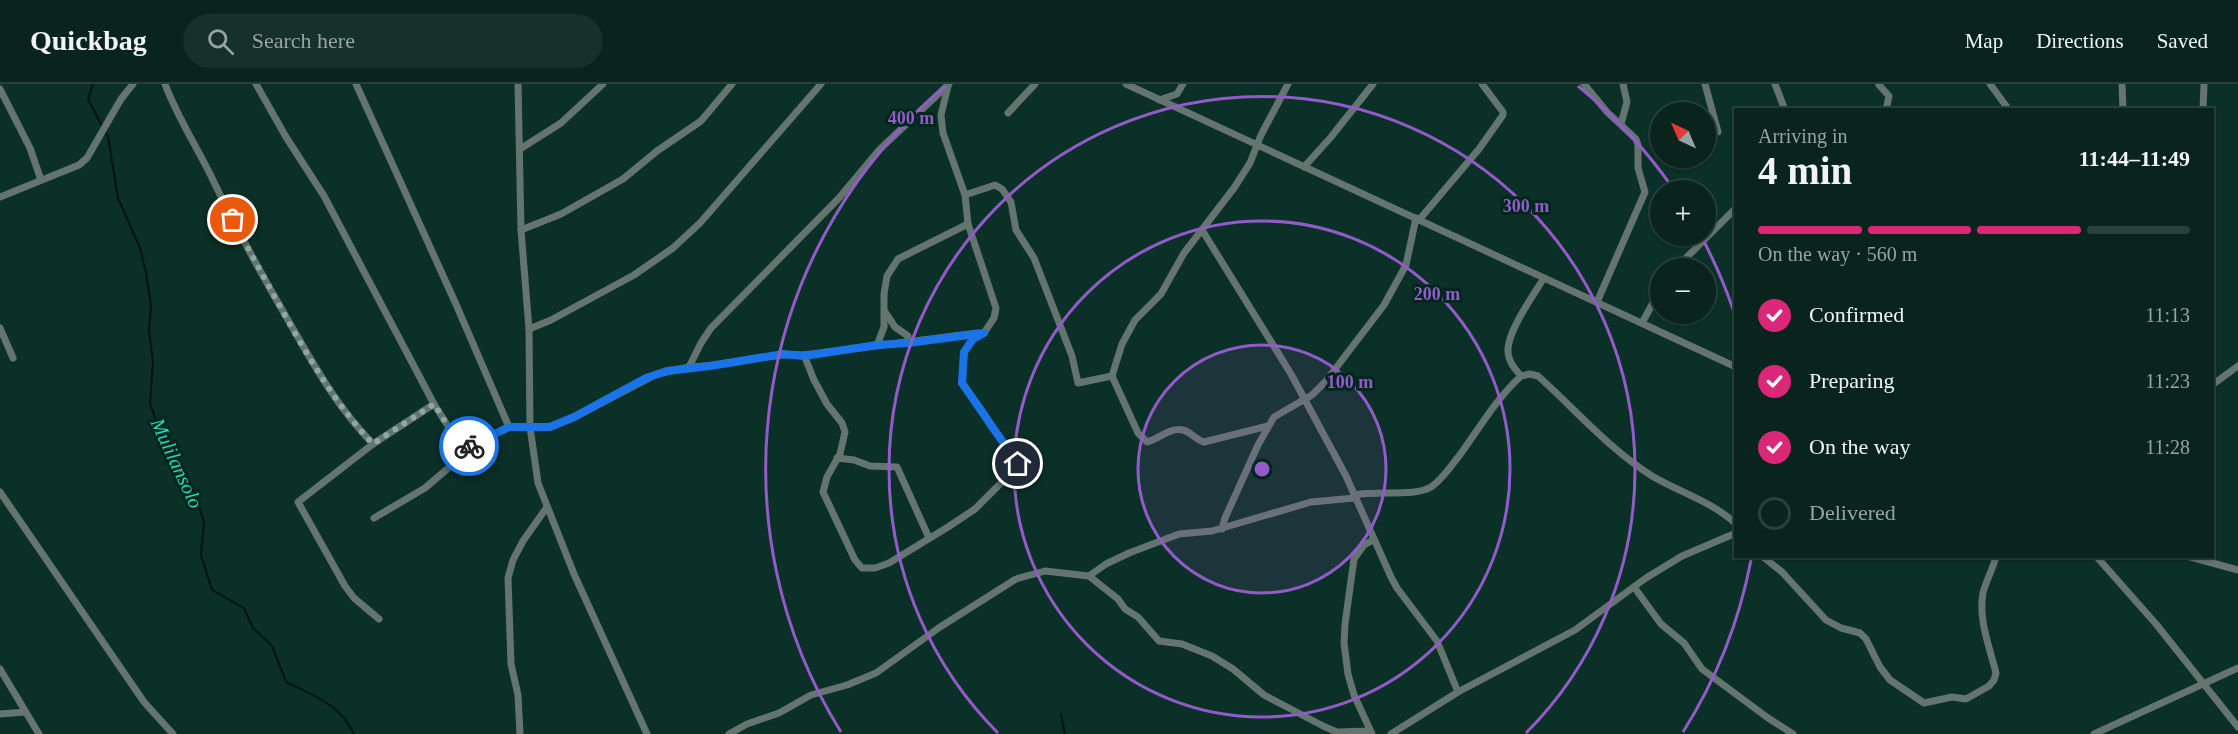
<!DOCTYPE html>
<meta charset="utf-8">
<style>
:root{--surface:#08241d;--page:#16302a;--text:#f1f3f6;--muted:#98a4a4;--line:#29413b;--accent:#db2777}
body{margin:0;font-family:"Times New Roman",serif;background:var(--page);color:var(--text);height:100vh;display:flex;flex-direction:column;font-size:22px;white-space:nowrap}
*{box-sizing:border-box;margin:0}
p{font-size:20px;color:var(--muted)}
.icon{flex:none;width:33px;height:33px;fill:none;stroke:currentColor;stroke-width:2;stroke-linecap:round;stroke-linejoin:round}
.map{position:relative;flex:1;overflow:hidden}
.details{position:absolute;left:1734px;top:24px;width:480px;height:450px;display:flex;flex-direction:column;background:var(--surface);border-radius:0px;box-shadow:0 2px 4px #0004,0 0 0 2px var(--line)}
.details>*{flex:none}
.needle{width:39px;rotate:316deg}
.controls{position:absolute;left:1650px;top:18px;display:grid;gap:12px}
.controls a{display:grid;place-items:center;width:66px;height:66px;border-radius:50%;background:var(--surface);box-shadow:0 2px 4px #0004,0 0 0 2px var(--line);font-size:30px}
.pin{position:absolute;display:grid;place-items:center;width:51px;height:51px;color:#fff;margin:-26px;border:3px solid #fff;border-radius:50%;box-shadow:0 2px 6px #0007}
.courier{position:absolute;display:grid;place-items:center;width:60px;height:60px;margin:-30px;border:4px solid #1a73e8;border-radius:50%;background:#fff;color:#222;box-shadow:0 2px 8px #0007}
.headline em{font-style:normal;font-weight:800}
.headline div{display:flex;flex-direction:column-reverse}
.headline{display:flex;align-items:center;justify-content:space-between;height:102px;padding:0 24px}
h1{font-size:39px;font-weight:800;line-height:45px}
.bar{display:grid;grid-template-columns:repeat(4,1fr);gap:9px 6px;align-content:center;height:72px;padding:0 24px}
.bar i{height:8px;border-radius:4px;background:var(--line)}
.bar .active{background:var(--accent)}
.bar p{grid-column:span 4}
ol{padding:0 24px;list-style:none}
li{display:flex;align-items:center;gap:18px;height:66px}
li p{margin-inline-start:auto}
li .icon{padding:6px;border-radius:50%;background:var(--accent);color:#fff;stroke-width:4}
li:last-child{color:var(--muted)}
li i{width:33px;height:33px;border:3px solid var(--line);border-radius:50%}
header{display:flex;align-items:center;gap:36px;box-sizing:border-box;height:84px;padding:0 30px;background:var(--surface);border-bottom:2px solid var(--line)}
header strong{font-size:28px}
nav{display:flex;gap:33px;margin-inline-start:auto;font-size:21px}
.search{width:420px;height:54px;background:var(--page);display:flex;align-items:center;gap:15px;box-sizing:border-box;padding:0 21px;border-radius:33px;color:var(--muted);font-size:22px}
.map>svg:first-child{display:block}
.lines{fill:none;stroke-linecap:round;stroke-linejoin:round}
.stream{stroke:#051410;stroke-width:2}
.street{stroke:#64746f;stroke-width:7}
.done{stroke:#8fa8a1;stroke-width:6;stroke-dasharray:0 10.8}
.route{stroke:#1a73e8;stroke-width:8}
.ring{fill:none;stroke:#925bc8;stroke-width:3}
.labels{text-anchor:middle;stroke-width:6;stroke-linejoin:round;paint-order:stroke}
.water-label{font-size:20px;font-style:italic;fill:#21dcb8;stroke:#01261e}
.centre{fill:#925bc8;stroke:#01261e;stroke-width:3}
.ring-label{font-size:18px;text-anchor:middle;font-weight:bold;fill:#925bc8;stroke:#01261e;stroke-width:6;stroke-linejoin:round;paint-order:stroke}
</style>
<header>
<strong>Quickbag</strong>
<div class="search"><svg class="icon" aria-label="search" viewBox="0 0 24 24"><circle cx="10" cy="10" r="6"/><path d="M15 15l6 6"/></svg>Search here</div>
<nav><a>Map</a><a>Directions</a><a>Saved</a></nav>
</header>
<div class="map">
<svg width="2238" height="650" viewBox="0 0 2238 650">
<rect width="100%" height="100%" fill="#0b3027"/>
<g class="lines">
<g class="stream">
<path d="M93,0l-5,15 15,29"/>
<path d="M104,46l4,6 10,62 22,50 6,25 5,32 -2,26 4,31 -3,42 12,33 20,30 15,34 7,21 -3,33 11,35 32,18 9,20 19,18 14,36c28,14 54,22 68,52"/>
<path d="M1061,630l4,20"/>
</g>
<g class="street">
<path d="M165,0c12,32 30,60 45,90 24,50 50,98 78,146 25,44 49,87 85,124"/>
<path d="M256,0l30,53 38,59 110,208"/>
<path d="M356,0l99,218 54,125"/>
<path d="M518,0l3,146 8,99 1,98 8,56 36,91 73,160"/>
<path d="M1126,0l610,283"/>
<path d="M1584,0l23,28 29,27 2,6v23l7,24 -48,110"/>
<path d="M1705,0l13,48"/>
<path d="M1775,0l10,26"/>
<path d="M1990,0l19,26"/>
<path d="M2122,0l1,26"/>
<path d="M1879,1l10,11 -3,14"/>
<path d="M0,5l30,59 11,32"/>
<path d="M1159,16l18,-6 6,-10"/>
<path d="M2203,26l1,-26"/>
<path d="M1008,29l27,-29"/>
<path d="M1621,40l6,-22 -4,-18"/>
<path d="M520,65l41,-26 42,-39"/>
<path d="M1304,83l27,-30 42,-53"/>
<path d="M965,111l30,-10 7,4 9,13 5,28 18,28 38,98 6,27 34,-7"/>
<path d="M0,113l79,-32 8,-7 34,-59 12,-15"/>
<path d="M1419,136l60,-71 24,-34v-3l-21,-28"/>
<path d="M521,146l40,-16 62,-35 34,-28 44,-30 31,-37"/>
<path d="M1202,146l89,144 55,102 45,101 6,11 40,53 21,51"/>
<path d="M1676,184l60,-60"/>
<path d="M885,228l10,15 13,9v7"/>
<path d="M1642,239l18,-33"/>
<path d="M0,244l13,30"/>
<path d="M529,245l22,-9 83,-45 39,-27 27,-25 121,-139"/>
<path d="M877,261l7,-18v-33l3,-18 11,-17 70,-35"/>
<path d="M804,271l10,25 13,24 15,19 3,9 -5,22 -13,23 -4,15 32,68 7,8h13l14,-5 59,-36 27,-18 41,-41 2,-4 -2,-5 -25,-33 -6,-11 -23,-32 2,-31 9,-13 11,-6 10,-15 2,-10 -28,-84 -3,-29 -22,-62 -2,-18 7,-29"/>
<path d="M689,283c39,-1 76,-14 115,-12l174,-22"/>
<path d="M1521,292l9,-2 8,2c37,33 71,73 114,100 27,16 61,26 84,48"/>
<path d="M2212,301l26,-19"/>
<path d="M1268,342l-64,16c-8,-2 -13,-10 -21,-12 -13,-3 -24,9 -36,12l-9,-9 -26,-57 10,-32 13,-24 26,-26 23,-41 50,-65 16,-25 11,-28 27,-51"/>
<path d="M837,374l17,2 16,6 27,1 32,71"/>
<path d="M0,408l144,210 29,32"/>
<path d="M1354,411c22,-5 61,2 77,-8 11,-7 20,-21 28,-31 20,-27 36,-56 62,-80 -6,-7 -13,-15 -13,-25 -1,-19 26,-57 36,-73"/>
<path d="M374,434l51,-30 48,-41"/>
<path d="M1222,445l3,-11 33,-73 16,-28 38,-22 14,-14 58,-76 22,-40 10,-47"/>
<path d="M1762,472l20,16 44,48 15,8 19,5 6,6 14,28 10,13 34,23 28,-6 14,2 23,-13 5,-6 2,-7c-6,-25 -18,-53 -13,-80 3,-12 10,-24 13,-37"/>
<path d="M2096,472l60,68 82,103"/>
<path d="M2187,472l51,14"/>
<path d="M1089,492l29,23 7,10 13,8 21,24 23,3 30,12 21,13 31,26 61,32 12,5 33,-1"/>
<path d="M1634,503l27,37 23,19 18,26 66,49 25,16"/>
<path d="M379,535l-25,-21 -9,-12 -47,-84 75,-58 61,-40 24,38 15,5 11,-8 25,-12h41l25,-10 82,-43 32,-7 12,-24 10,-15 128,-130 41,-49 69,-65"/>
<path d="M0,585l39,65"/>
<path d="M0,630l25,-2"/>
<path d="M520,650l-2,-39 -7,-31 -3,-86 5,-18 10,-19 24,-34"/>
<path d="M729,650l18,-10 32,-11 32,-18 36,-10 29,-12 64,-46 76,-48 29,-8 44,5 17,-12 23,-11 50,-19 33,-3 99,-29 44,-4"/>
<path d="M1372,650l-18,-39 -6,-21 -4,-31 1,-19 9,-65 10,-14 9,-5"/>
<path d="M1391,650l67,-42 117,-62 71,-52 36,-22 54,-23"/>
<path d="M2094,650l144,-66"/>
</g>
</g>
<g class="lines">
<path class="done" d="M233,136c19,36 39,72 59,108 24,42 48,81 81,116l61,-40 24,38 11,4"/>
<path class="route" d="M469,362l4,1 11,-8 25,-12h41l24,-10 72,-39 21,-7 43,-5 73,-12 21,2 73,-11 31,-2 76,-10 -11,6 -9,13 -2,31 56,81"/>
</g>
<circle cx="1262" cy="385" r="124" fill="#925bc8" fill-opacity=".12"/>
<g class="ring">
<circle cx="1262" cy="385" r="124"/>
<circle cx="1262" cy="385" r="248"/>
<path d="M998 649A373 373 0 1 1 1526 649"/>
<path d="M1751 476A497 497 0 0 1 1683 648M841 648A497 497 0 0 1 946 2M1578 2A497 497 0 0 1 1672 103M1701 152A497 497 0 0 1 1735 231"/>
</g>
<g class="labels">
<g class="water-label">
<text transform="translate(177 379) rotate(65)" y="7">Mulilansolo</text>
</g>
</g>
<circle cx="1262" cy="385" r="9" class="centre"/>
<g class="ring-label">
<text x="911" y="40">400 m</text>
<text x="1526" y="128">300 m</text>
<text x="1437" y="216">200 m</text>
<text x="1350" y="304">100 m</text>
</g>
</svg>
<div class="controls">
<a><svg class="needle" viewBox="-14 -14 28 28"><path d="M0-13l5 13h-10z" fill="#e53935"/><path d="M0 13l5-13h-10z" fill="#98a4a4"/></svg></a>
<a>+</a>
<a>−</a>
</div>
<div class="pin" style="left:233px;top:136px;background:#ea580c"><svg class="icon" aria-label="bag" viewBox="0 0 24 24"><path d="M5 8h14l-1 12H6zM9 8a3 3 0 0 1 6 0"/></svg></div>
<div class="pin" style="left:1018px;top:380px;background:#1f2937"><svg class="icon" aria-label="home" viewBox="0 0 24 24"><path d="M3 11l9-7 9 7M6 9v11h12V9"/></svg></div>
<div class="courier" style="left:469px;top:362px"><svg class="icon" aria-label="bike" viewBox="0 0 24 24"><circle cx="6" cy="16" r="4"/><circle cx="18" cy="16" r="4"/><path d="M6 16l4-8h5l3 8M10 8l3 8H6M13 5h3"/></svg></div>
<section class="details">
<div class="headline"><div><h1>4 min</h1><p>Arriving in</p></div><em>11:44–11:49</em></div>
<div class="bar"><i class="active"></i><i class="active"></i><i class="active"></i><i></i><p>On the way · 560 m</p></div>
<ol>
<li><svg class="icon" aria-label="check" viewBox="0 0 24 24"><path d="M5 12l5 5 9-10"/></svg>Confirmed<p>11:13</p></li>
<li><svg class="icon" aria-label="check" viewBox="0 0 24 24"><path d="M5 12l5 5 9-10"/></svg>Preparing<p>11:23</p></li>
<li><svg class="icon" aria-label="check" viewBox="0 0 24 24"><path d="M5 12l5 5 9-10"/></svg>On the way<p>11:28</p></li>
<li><i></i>Delivered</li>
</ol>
</section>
</div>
